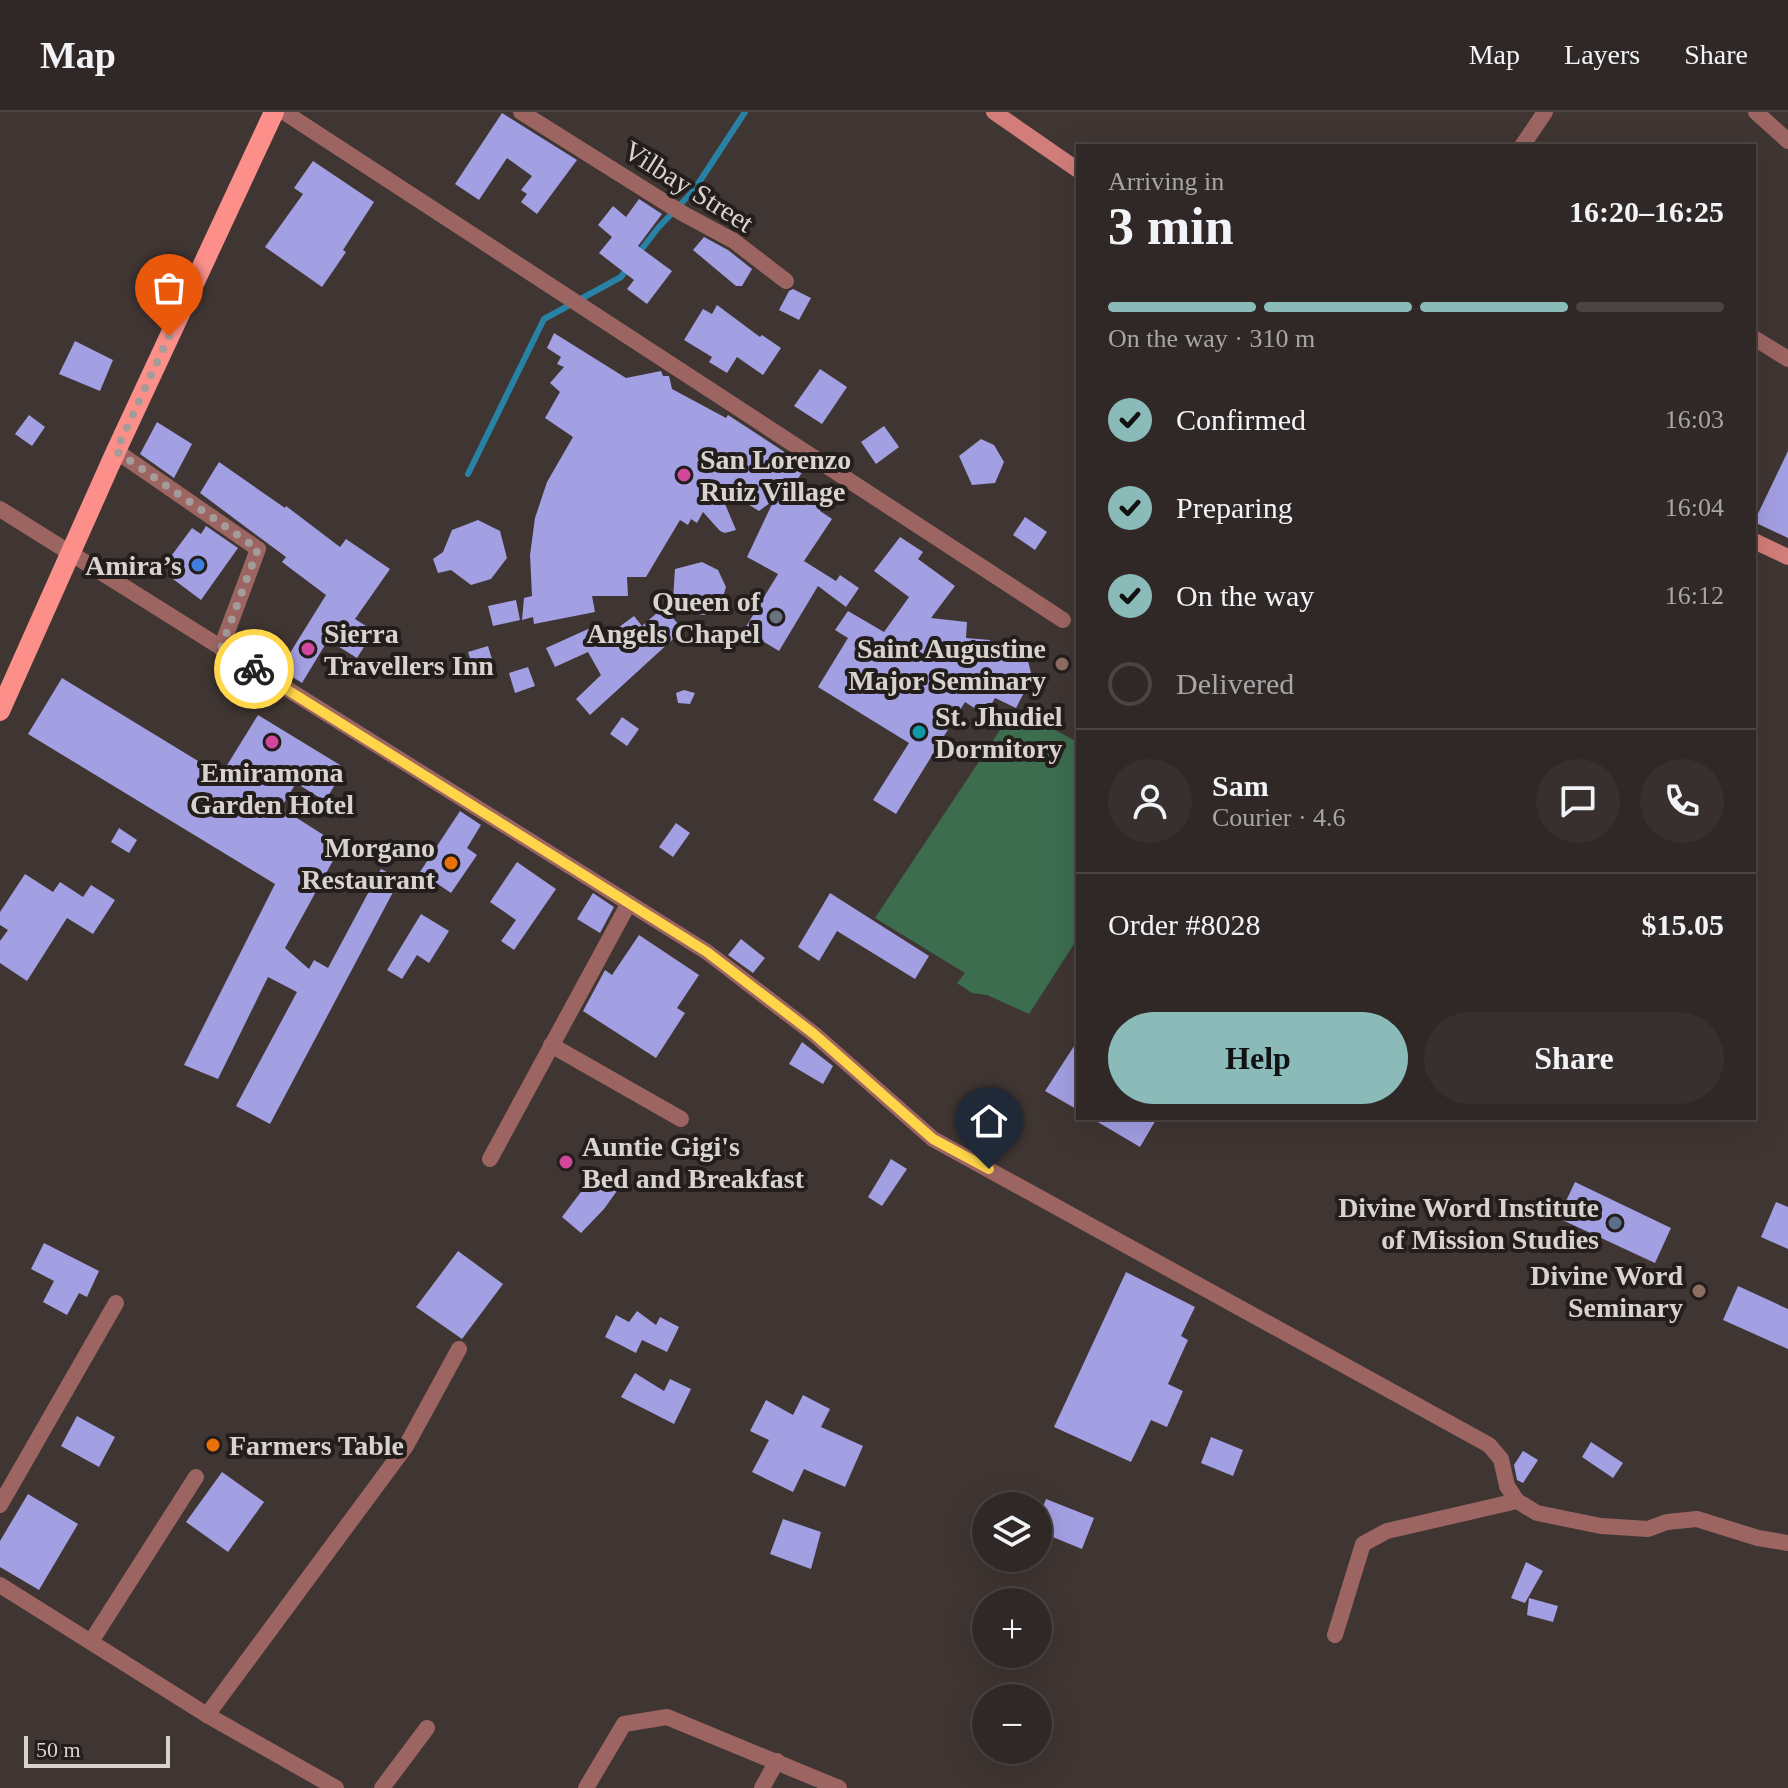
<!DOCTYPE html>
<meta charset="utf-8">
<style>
:root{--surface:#2f2826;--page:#37302e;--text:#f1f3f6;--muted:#a7a6a7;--line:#4a4443;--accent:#8bbbb9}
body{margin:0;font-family:Georgia,serif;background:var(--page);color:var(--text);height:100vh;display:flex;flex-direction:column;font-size:30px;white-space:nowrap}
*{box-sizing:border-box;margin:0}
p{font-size:26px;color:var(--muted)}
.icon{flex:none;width:44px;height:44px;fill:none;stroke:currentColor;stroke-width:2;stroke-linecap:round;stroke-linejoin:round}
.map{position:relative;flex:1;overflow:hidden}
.side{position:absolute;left:1076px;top:32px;width:680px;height:976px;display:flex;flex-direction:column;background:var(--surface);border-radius:0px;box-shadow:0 8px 32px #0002,0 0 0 2px var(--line)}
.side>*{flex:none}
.controls{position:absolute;left:972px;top:1380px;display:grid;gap:16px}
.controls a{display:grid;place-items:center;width:80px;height:80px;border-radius:50%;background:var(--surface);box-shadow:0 8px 32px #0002,0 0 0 2px var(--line);font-size:40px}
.scale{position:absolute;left:24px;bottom:20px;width:146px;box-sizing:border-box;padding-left:8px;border:4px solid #d9d3d0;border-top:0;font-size:22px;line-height:28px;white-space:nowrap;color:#d9d3d0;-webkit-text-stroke:6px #231e1c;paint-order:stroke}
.pin{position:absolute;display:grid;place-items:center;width:68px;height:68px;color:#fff;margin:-82px -34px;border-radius:50% 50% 50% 0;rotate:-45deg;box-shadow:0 0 8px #0007}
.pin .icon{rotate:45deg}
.courier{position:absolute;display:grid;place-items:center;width:80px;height:80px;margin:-40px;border:6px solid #ffd54a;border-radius:50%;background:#fff;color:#222;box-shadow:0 2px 10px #0007}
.overview em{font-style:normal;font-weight:800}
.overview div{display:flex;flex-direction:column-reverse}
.overview{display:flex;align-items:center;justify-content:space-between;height:136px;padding:0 32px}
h1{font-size:52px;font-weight:800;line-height:60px}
.bar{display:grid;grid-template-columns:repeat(4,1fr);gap:12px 8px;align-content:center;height:96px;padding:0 32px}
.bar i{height:10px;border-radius:6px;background:var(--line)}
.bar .current{background:var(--accent)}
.bar p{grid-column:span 4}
.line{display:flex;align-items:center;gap:20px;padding:0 32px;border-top:2px solid var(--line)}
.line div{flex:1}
.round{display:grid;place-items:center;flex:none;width:84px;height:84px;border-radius:42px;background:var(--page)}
ol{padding:0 32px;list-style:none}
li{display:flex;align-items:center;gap:24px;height:88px}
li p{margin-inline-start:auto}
li .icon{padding:8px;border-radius:50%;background:var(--accent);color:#111;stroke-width:4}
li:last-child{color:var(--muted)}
li i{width:44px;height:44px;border:4px solid var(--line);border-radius:50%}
.primary-button{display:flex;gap:16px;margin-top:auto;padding:16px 32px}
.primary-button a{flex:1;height:92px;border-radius:48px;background:var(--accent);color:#111;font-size:32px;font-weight:800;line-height:92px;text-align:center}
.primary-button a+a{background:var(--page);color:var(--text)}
header{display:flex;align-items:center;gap:48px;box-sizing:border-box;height:112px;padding:0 40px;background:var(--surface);border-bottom:2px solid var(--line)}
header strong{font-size:38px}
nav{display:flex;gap:44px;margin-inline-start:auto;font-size:28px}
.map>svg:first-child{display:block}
.green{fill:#3c6d4f}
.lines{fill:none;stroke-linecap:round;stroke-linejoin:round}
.stream{stroke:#2882a5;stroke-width:6}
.building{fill:#a39fe3}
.street{stroke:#9c6562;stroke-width:16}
.secondary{stroke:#d27d79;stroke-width:16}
.primary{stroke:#fc8f8a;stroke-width:20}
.done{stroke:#a39c99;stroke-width:8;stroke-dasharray:0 14.4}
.route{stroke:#ffd54a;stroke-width:10}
.hotel-dot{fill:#d1479c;stroke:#231e1c;stroke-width:3}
.shop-dot{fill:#3f7fe0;stroke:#231e1c;stroke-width:3}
.worship-dot{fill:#6b7280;stroke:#231e1c;stroke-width:3}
.education-dot{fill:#8d6e63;stroke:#231e1c;stroke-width:3}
.culture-dot{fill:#0f9aa8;stroke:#231e1c;stroke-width:3}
.food-dot{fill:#e8710a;stroke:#231e1c;stroke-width:3}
.service-dot{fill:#5c6f8a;stroke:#231e1c;stroke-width:3}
.labels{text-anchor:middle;stroke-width:8;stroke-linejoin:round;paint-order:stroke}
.street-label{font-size:28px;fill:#d9d3d0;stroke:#231e1c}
.poi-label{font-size:28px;font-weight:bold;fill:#d9d3d0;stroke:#231e1c;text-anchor:end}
</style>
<header>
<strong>Map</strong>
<nav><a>Map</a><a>Layers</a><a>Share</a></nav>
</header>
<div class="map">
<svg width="1788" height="1676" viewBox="0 0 1788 1676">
<rect width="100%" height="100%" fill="#3f3532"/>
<path class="green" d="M1014,597l64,33v196l-49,76 -42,-19 -15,-2 -15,-10 8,-10 -90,-55z"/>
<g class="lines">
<g class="stream">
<path d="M637,143l21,-27 36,-38 51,-78"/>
<path d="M468,362l76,-155 77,-42 7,-10"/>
</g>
</g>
<g class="building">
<path d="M502,1l75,47 -40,54 -16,-12 6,-8 -6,-4 11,-14 -25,-18 -28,42 -24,-16z"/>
<path d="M313,49l61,41 -31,48 3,2 -24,35 -57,-40 38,-53 -9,-6z"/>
<path d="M639,87l23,15 -24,32 34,25 -25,33 -20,-15 7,-9 -35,-27 13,-16 -14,-12 15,-19 13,11z"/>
<path d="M704,125l24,13 24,19 -10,17h-6l-43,-36z"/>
<path d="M793,177l18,9 -12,22 -20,-10 10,-19z"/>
<path d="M717,193l43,32 2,-2 19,13 -18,27 -26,-18 -10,16 -18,-11 3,-5 -28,-17 19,-31 9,5z"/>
<path d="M554,221l72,45 35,-7 2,5h6l3,13 54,29 2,-3 78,51 -10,16 30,20 -6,9 12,8 -28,42 32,20 4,-6 19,13 -13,19 -28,-21 -39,65 -35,-21 34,-56 -31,-17 27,-57 -15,11 -42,-26 19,45 -11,3 -5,-2 -17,-19 -6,11 -6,-4 -3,6 -8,-5 -34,57h-19l1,19h-36l3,16 -61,12 -1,-7 -11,3 2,-22 8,-2 -2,-41 5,-37 12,-36 26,-45 -28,-19 15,-26 -10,-9 14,-16 -7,-3 4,-7 -14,-9z"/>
<path d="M75,229l38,19 -13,31 -41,-17z"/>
<path d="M820,257l27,18 -25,37 -28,-18z"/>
<path d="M29,303l16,12 -13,19 -17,-12z"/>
<path d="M157,310l35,22 -18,34 -34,-24z"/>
<path d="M884,314l15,21 -23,17 -15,-22z"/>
<path d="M981,327l13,6 10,17 -9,21 -23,2 -13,-29z"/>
<path d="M1788,339v87l-34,-16z"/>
<path d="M219,350l66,46 1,-2 54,41 6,-8 44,30 -35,50 19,12 -17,27 -29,-18 -26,43 -22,-14 46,-74 -44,-33 4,-5 -86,-64z"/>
<path d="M1025,405l22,15 -12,18 -22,-15z"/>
<path d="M478,408l22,11 7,27 -16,21 -20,6 -20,-15 -13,3 -5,-14 10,-7 9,-22z"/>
<path d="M206,414l32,22 -37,52 -28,-21 8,-12 -12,-8 23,-31 9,6z"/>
<path d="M900,425l23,15 -5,7 37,27 -24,32 36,4 -1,16 24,2 -1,10 21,2 15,-3 7,28 -16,31 -21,-10 -10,17 -20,-13 -69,112 -23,-14 36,-57 -91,-56 30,-49 -13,-8 13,-19 36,21 25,-35 -35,-26z"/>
<path d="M702,450l16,8 8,17 -5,17 -15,11 -38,-3 15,18 -93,85 -14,-16 25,-24 -13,-23 -33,15 -9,-19 51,-23 3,16 34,-25 8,10 31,-27 2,-30z"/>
<path d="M516,488l4,20 -27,6 -5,-20z"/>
<path d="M488,534l6,20 -20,5 -6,-19z"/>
<path d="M528,555l7,19 -20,7 -6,-20z"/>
<path d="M62,566l159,97 37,-60 87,53 -20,33 -29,-18 -15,25 60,38 -56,102 24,21 5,-9 14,8 53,-99 19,10 -130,245 -34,-18 61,-114 -29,-15 -50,102 -34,-14 91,-181 -247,-150z"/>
<path d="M684,578l11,3 -5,11 -12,-1 -2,-10z"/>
<path d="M622,605l17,12 -12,17 -17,-12z"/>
<path d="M460,699l21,14 -14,23 10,7 -26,38 -31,-21z"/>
<path d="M676,711l14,10 -17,24 -14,-10z"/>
<path d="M119,716l18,12 -8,13 -18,-11z"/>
<path d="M517,750l39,27 -42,61 -13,-9 15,-21 -26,-18z"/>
<path d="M25,762l28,18 7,-10 23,15 8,-12 24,15 -22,34 -26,-16 -40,63 -27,-18v-22l8,-11 -8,-5v-13z"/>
<path d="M593,781l21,14 -14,26 -23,-14z"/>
<path d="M830,781l99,63 -14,23 -78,-48 -18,30 -21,-14z"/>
<path d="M421,802l28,17 -20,32 -12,-8 -15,24 -15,-9z"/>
<path d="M639,823l60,40 -22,33 8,5 -29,45 -73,-47 22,-41 7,5z"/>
<path d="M741,827l24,19 -12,15 -25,-18z"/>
<path d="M1078,928v70l-33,-19z"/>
<path d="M802,930l31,24 -10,18 -34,-20z"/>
<path d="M1091,1006h66l-17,29z"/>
<path d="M891,1047l16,10 -25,37 -14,-9z"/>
<path d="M596,1060l23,16 -15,21 -23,24 -19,-16z"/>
<path d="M1575,1070l96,46 -16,35 -97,-45z"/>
<path d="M1776,1090l12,5v42l-27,-12z"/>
<path d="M44,1131l55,28 -12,26 -8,-4 -12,22 -24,-13 11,-21 -23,-12z"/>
<path d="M458,1139l45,33 -41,55 -46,-32z"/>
<path d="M1126,1160l69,35 -14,29 7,4 -20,44 15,7 -16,36 -16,-7 -20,42 -77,-35z"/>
<path d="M1738,1174l50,23v40l-65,-29z"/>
<path d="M637,1199l19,14 4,-8 19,10 -12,25 -25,-12 -6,13 -31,-16 11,-22 13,7z"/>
<path d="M635,1261l29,18 6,-12 21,10 -17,35 -53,-27z"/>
<path d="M803,1283l27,14 -9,18 42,19 -18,41 -41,-18 -11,23 -41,-20 17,-32 -19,-9 16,-31 27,15z"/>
<path d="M77,1304l38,21 -16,30 -38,-21z"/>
<path d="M1211,1325l32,13 -10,26 -32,-13z"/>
<path d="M1591,1330l32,21 -10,15 -31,-21z"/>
<path d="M1523,1339l15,9 -15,23 -6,-3 -3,-15z"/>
<path d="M222,1360l42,30 -36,50 -42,-30z"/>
<path d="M28,1382l50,30 -39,66 -39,-23v-26z"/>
<path d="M1046,1387l48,19 -12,31 -44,-18v-12z"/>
<path d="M783,1407l38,13 -10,37 -41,-15z"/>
<path d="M1526,1450l17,9 -18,32 -14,-5z"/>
<path d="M1529,1486l29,8 -5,16 -26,-7z"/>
</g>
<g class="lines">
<g class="street">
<path d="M284,0l779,508"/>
<path d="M521,0l161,101 52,28 52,40"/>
<path d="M1756,0l32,29"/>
<path d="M1522,34l23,-34"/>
<path d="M1754,226l34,21"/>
<path d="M116,339l142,98 -37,99"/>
<path d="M0,397l707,443 107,82 119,105 556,306 12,14 6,27 10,15 20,12 64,13 47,3 19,-7 30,-3 61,19 30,5"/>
<path d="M551,933l130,74"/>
<path d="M490,1047l139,-256"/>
<path d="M0,1393l116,-202"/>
<path d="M0,1473l207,130 129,73"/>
<path d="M1335,1523l28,-91 24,-13 130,-30"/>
<path d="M92,1528l104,-163"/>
<path d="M207,1603l199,-269 53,-97"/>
<path d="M382,1676l45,-60"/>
<path d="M586,1676l38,-64 43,-7 172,71"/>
<path d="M762,1676l15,-27"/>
</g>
<g class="secondary">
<path d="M994,0l84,58"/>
<path d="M1754,429l34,16"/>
</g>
<path class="primary" d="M0,599l116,-260 158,-339"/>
</g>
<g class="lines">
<path class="done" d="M169,224l-53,115 142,98 -37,99 33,21"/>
<path class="route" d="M254,557l453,283 107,82 119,105 56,30"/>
</g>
<g class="hotel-dot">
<circle cx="684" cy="363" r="8"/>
<circle cx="308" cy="537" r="8"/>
<circle cx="272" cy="630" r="8"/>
<circle cx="566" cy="1050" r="8"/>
</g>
<circle class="shop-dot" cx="198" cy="453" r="8"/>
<circle class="worship-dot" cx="776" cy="505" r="8"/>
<g class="education-dot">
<circle cx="1062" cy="552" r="8"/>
<circle cx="1699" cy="1179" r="8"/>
</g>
<circle class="culture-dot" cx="919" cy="620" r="8"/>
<g class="food-dot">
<circle cx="451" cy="751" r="8"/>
<circle cx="213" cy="1333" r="8"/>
</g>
<circle class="service-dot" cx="1615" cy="1111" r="8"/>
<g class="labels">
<g class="street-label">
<text transform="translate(689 74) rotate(32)" y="10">Vilbay Street</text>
</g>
<g class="poi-label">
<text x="700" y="357" text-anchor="start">San Lorenzo<tspan x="700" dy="32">Ruiz Village</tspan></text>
<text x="182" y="463">Amira’s</text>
<text x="760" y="499">Queen of<tspan x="760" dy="32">Angels Chapel</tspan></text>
<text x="324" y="531" text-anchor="start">Sierra<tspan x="324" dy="32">Travellers Inn</tspan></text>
<text x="1046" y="546">Saint Augustine<tspan x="1046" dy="32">Major Seminary</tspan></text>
<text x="935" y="614" text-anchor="start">St. Jhudiel<tspan x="935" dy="32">Dormitory</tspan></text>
<text x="272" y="670" text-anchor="middle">Emiramona<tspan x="272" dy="32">Garden Hotel</tspan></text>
<text x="435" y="745">Morgano<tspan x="435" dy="32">Restaurant</tspan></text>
<text x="582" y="1044" text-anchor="start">Auntie Gigi's<tspan x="582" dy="32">Bed and Breakfast</tspan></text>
<text x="1599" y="1105">Divine Word Institute<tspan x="1599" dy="32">of Mission Studies</tspan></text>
<text x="1683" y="1173">Divine Word<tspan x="1683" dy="32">Seminary</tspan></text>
<text x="229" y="1343" text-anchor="start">Farmers Table</text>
</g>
</g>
</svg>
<div class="controls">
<a><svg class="icon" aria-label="layers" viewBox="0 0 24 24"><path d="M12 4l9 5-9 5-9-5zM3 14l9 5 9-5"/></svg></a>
<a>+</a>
<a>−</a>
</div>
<div class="scale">50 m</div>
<div class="pin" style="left:169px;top:224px;background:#ea580c"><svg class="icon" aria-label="bag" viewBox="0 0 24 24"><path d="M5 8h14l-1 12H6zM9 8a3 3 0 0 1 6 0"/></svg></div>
<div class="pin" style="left:989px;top:1057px;background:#1f2937"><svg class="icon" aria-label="home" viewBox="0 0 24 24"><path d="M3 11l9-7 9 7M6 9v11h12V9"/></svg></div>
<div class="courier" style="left:254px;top:557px"><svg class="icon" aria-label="bike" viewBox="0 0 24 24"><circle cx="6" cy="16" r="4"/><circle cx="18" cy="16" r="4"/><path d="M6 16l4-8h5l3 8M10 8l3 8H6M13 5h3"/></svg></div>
<section class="side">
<div class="overview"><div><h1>3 min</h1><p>Arriving in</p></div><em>16:20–16:25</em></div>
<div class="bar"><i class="current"></i><i class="current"></i><i class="current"></i><i></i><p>On the way · 310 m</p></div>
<ol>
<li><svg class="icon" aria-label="check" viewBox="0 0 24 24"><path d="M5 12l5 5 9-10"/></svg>Confirmed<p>16:03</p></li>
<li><svg class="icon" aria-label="check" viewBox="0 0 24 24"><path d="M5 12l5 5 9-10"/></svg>Preparing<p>16:04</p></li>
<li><svg class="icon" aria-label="check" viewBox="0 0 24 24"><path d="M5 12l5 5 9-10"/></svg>On the way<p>16:12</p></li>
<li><i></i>Delivered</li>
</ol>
<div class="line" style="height:144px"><a class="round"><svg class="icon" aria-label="person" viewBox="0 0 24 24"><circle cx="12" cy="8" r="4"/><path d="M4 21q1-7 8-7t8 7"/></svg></a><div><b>Sam</b><p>Courier · 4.6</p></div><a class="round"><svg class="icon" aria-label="chat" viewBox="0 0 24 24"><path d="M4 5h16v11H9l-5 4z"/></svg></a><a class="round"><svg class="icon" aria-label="phone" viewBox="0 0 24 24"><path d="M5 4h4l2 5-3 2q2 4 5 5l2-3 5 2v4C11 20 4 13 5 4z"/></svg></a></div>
<div class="line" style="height:104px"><div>Order #8028</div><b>$15.05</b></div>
<div class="primary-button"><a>Help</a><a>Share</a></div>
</section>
</div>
